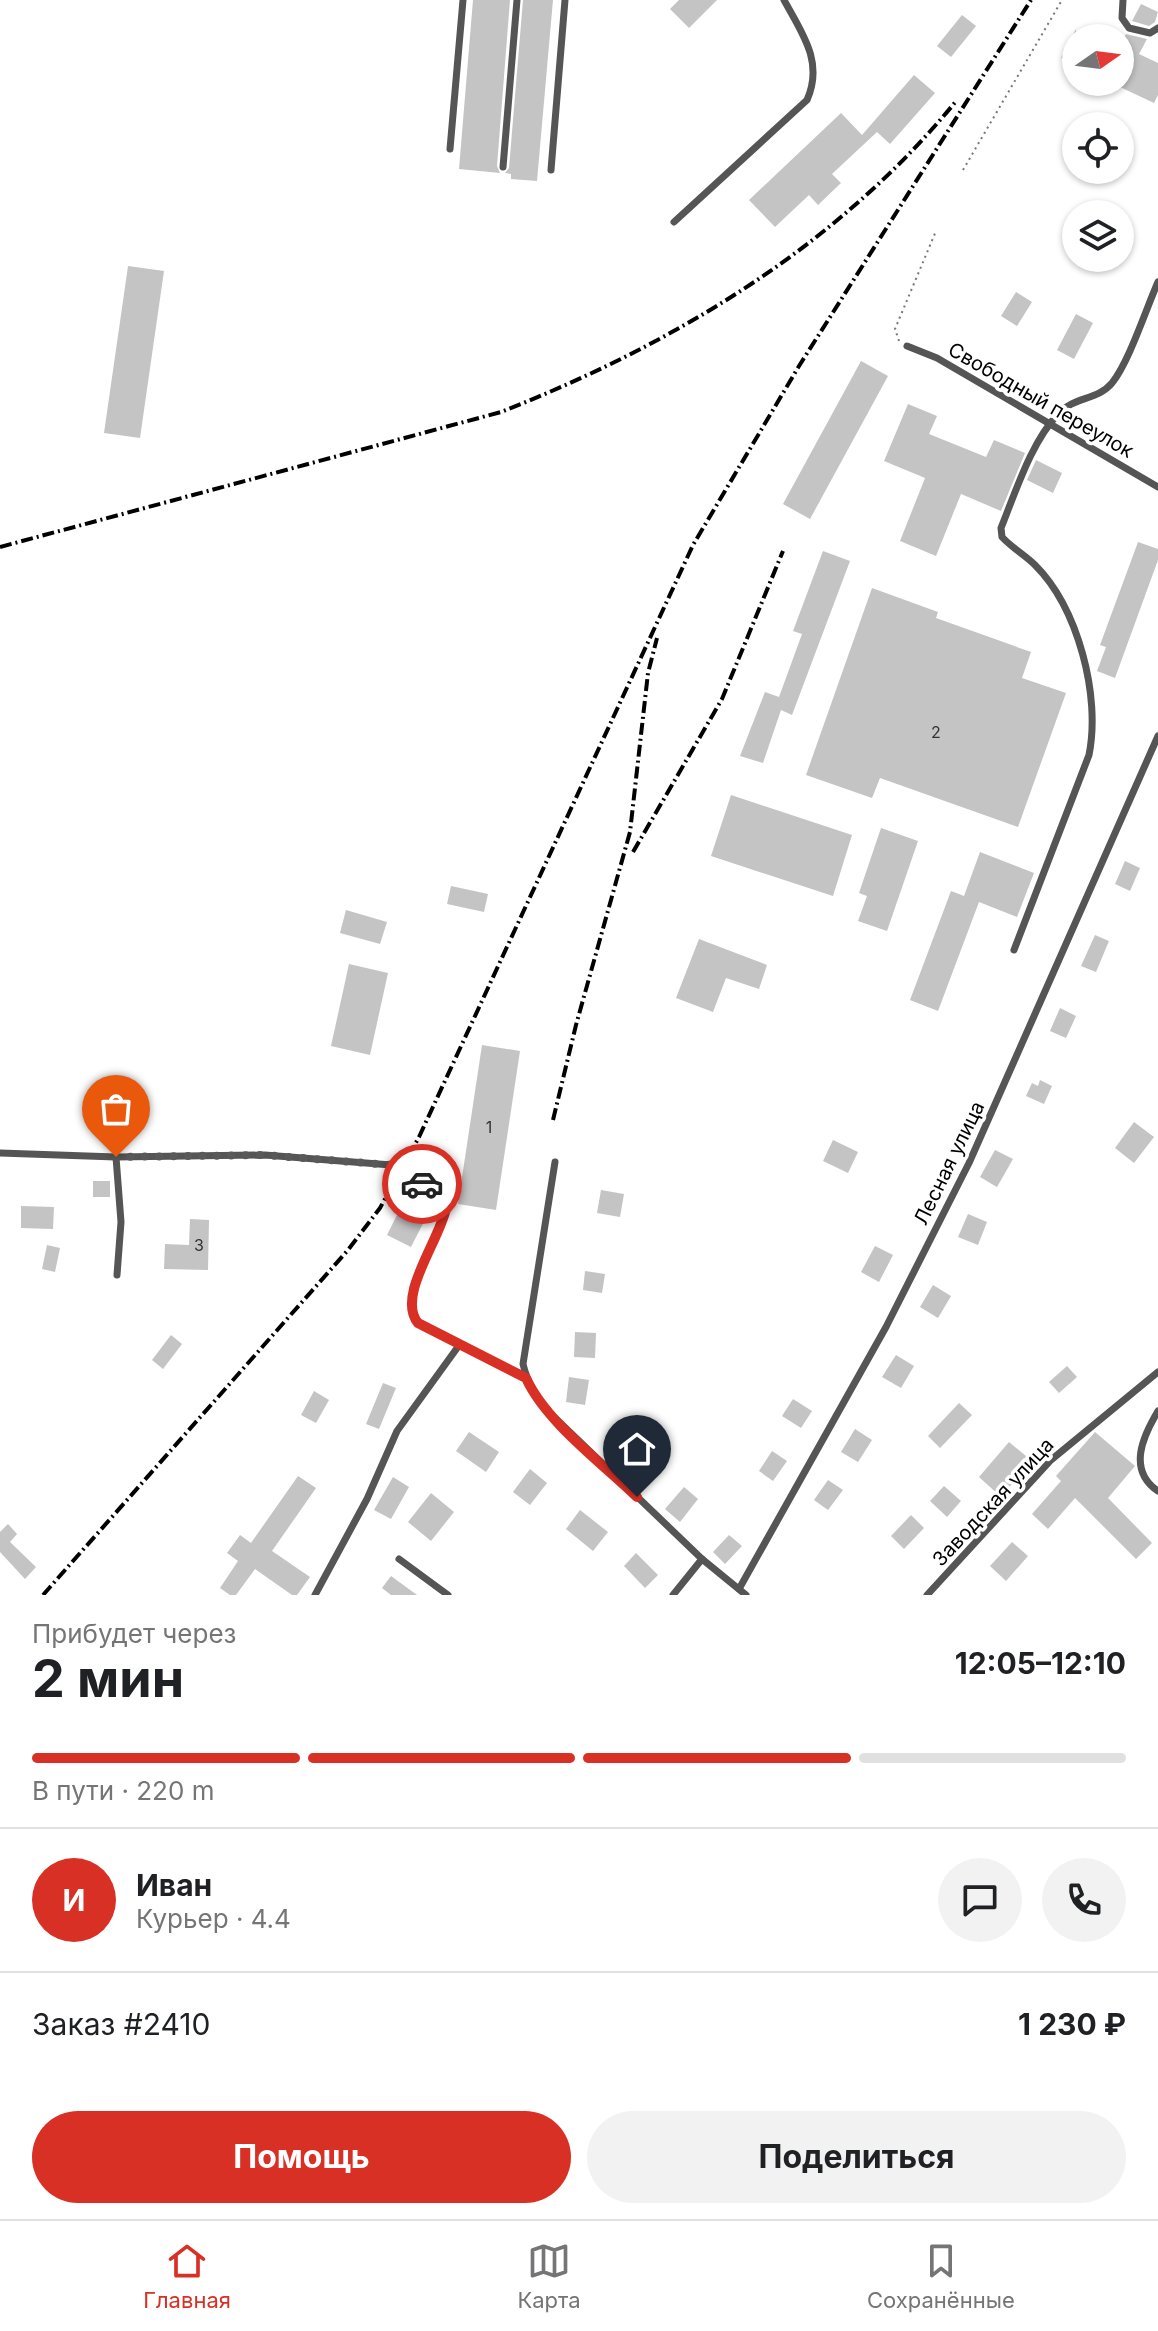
<!DOCTYPE html>
<html lang="ru">
<meta charset="utf-8">
<style>
:root{--surface:#fff;--page:#f2f2f2;--text:#202124;--muted:#757577;--line:#e0e0e0;--accent:#d93025}
body{margin:0;font-family:Inter,sans-serif;background:var(--page);color:var(--text);height:100vh;display:flex;flex-direction:column;font-size:30px;white-space:nowrap}
*{box-sizing:border-box;margin:0}
p{font-size:26px;color:var(--muted)}
.icon{flex:none;width:44px;height:44px;fill:none;stroke:currentColor;stroke-width:2;stroke-linecap:round;stroke-linejoin:round}
.map{position:relative;height:1595px;overflow:hidden}
.details{display:flex;flex-direction:column;background:var(--surface);flex:1}
.details>*{flex:none}
.needle{width:52px;rotate:76deg}
.buttons{position:absolute;left:1062px;top:24px;display:grid;gap:16px}
.buttons a{display:grid;place-items:center;width:72px;height:72px;border-radius:50%;background:var(--surface);box-shadow:0 2px 6px #0004;font-size:40px}
.pin{position:absolute;display:grid;place-items:center;width:68px;height:68px;color:#fff;margin:-82px -34px;border-radius:50% 50% 50% 0;rotate:-45deg;box-shadow:0 0 8px #0007}
.pin .icon{rotate:45deg}
.courier{position:absolute;display:grid;place-items:center;width:80px;height:80px;margin:-40px;border:6px solid #d93025;border-radius:50%;background:#fff;color:#222;box-shadow:0 2px 10px #0007}
.head em{font-style:normal;font-weight:700}
.head div{display:flex;flex-direction:column-reverse}
.head{display:flex;align-items:center;justify-content:space-between;height:136px;padding:0 32px}
h1{font-size:52px;font-weight:700;line-height:60px}
.bar{display:grid;grid-template-columns:repeat(4,1fr);gap:12px 8px;align-content:center;height:96px;padding:0 32px}
.bar i{height:10px;border-radius:6px;background:var(--line)}
.bar .on{background:var(--accent)}
.bar p{grid-column:span 4}
.line{display:flex;align-items:center;gap:20px;padding:0 32px;border-top:2px solid var(--line)}
.line div{flex:1}
.round{display:grid;place-items:center;flex:none;width:84px;height:84px;border-radius:42px;background:var(--page)}
.button{display:flex;gap:16px;margin-top:auto;padding:16px 32px}
.button a{flex:1;height:92px;border-radius:48px;background:var(--accent);color:#fff;font-size:32px;font-weight:700;line-height:92px;text-align:center}
.button a+a{background:var(--page);color:var(--text)}
.dock{display:flex;justify-content:space-around;align-items:center;height:112px;border-top:2px solid var(--line);background:var(--surface);font-size:22px;color:var(--muted)}
.dock a{display:grid;justify-items:center;gap:4px}
.dock .on{color:var(--accent)}
.map>svg:first-child{display:block}
.building{fill:#c4c4c4}
.lines{fill:none;stroke-linecap:round;stroke-linejoin:round}
.path{stroke:#777;stroke-width:2;stroke-dasharray:2 4;stroke-linecap:butt}
.service{stroke:#555;stroke-width:7}
.rail{stroke:#000;stroke-width:4;stroke-dasharray:12 4 2 4;stroke-linecap:butt}
.done{stroke:#595959;stroke-width:8;stroke-dasharray:0 14.4}
.route{stroke:#d93025;stroke-width:10}
.labels{text-anchor:middle;stroke-width:7;stroke-linejoin:round;paint-order:stroke}
.number-label{font-size:16px;fill:#313131}
.street-label{font-size:20px;fill:#000;stroke:#fff}
</style>
<div class="map">
<svg width="1158" height="1595" viewBox="0 0 1158 1595">
<rect width="100%" height="100%" fill="#fff"/>
<g class="building">
<path d="M473,0h37l-13,166 3,7 -41,-4z"/>
<path d="M523,0h30l-16,181 -26,-2v-5l-6,-1 4,-5z"/>
<path d="M679,0h38l-28,28 -19,-19z"/>
<path d="M1141,4l17,8 -3,10 -6,4 -17,-5z"/>
<path d="M962,15l14,11 -25,31 -14,-11z"/>
<path d="M1076,29v36l-15,-7z"/>
<path d="M1126,34l21,5 -8,15 19,9v32l-4,8 -34,-16v-41z"/>
<path d="M914,75l21,18 -45,51 -13,-12 -45,42 9,9 -23,22 -9,-10 -34,32 -26,-27 92,-87 21,22z"/>
<path d="M128,266l36,5 -24,167 -36,-5z"/>
<path d="M1016,292l16,10 -15,24 -16,-10z"/>
<path d="M1076,314l17,9 -19,36 -17,-9z"/>
<path d="M861,361l27,15 -78,143 -27,-15z"/>
<path d="M908,404l29,12 -8,18 57,23 8,-17 31,13 -24,58 -40,-17 -25,62 -36,-15 25,-63 -41,-17z"/>
<path d="M1036,460l26,13 -9,20 -26,-13z"/>
<path d="M1138,542l20,7v11l-43,118 -18,-7 9,-24 -6,-2z"/>
<path d="M823,551l27,10 -58,154 -11,-5 -18,53 -23,-7 25,-64 14,5 23,-63 -9,-3z"/>
<path d="M872,588l66,24 -2,6 95,34 -9,26 44,15 -48,134 -138,-49 -8,20 -66,-23z"/>
<path d="M731,795l121,40 -19,61 -122,-40z"/>
<path d="M881,828l37,13 -31,90 -29,-10 9,-25 -8,-3z"/>
<path d="M980,852l54,21 -17,44 -38,-15 -41,109 -28,-11 41,-109 13,5z"/>
<path d="M1125,861l15,7 -10,23 -15,-7z"/>
<path d="M451,886l37,8 -4,18 -37,-8z"/>
<path d="M346,910l41,12 -7,22 -40,-11z"/>
<path d="M1095,935l14,6 -13,31 -15,-6z"/>
<path d="M699,939l68,26 -8,24 -33,-11 -13,34 -37,-14z"/>
<path d="M349,964l39,9 -18,82 -39,-9z"/>
<path d="M1060,1008l16,8 -10,22 -16,-7z"/>
<path d="M482,1045l38,6 -24,159 -38,-6z"/>
<path d="M1040,1080l12,6 -8,18 -18,-8 6,-13 6,3z"/>
<path d="M1134,1122l20,15 -20,26 -19,-15z"/>
<path d="M833,1140l25,12 -10,21 -25,-12z"/>
<path d="M995,1150l18,9 -16,28 -17,-10z"/>
<rect x="93" y="1181" width="17" height="16"/>
<path d="M410,1189l24,13 -23,45 -24,-12z"/>
<path d="M601,1190l23,4 -4,23 -23,-4z"/>
<path d="M21,1206l33,1 -1,22 -32,-1z"/>
<path d="M968,1214l19,8 -9,23 -20,-8z"/>
<path d="M190,1219l19,1 -1,50 -44,-1 1,-25 24,1z"/>
<path d="M47,1245l13,3 -5,24 -13,-3z"/>
<path d="M875,1246l18,9 -14,27 -18,-10z"/>
<path d="M585,1271l20,3 -3,19 -19,-3z"/>
<path d="M933,1285l18,11 -13,22 -18,-11z"/>
<path d="M575,1332l21,1 -1,25 -21,-1z"/>
<path d="M171,1335l11,9 -19,25 -11,-9z"/>
<path d="M896,1355l18,11 -13,22 -19,-11z"/>
<path d="M1067,1366l10,11 -18,16 -10,-11z"/>
<path d="M569,1377l20,3 -4,25 -19,-3z"/>
<path d="M383,1383l13,5 -17,41 -13,-5z"/>
<path d="M314,1391l15,9 -13,23 -15,-8z"/>
<path d="M793,1399l19,12 -11,17 -19,-12z"/>
<path d="M959,1403l13,12 -32,33 -12,-12z"/>
<path d="M855,1429l17,11 -14,22 -17,-10z"/>
<path d="M469,1432l30,20 -13,20 -30,-21z"/>
<path d="M1095,1432l40,34 -27,32 44,45 -16,16 -61,-61 -27,31 -16,-15 29,-33 -5,-5z"/>
<path d="M1009,1442l23,19 -31,36 -22,-20z"/>
<path d="M623,1445l32,26 -12,15 -33,-27z"/>
<path d="M772,1451l15,10 -14,20 -14,-10z"/>
<path d="M530,1469l17,14 -17,22 -17,-13z"/>
<path d="M298,1476l18,12 -44,63 38,26 -13,18h-5l-37,-26 -19,26h-6l-10,-7 18,-27 -11,-8 13,-18 11,8z"/>
<path d="M393,1477l16,10 -18,32 -17,-9z"/>
<path d="M828,1480l15,10 -15,20 -14,-10z"/>
<path d="M944,1486l17,15 -14,16 -17,-16z"/>
<path d="M684,1487l14,12 -18,23 -15,-13z"/>
<path d="M431,1493l23,19 -23,29 -23,-19z"/>
<path d="M580,1510l28,22 -15,19 -27,-22z"/>
<path d="M911,1515l13,13 -20,21 -13,-13z"/>
<path d="M8,1524l9,10 -7,8 26,25 -11,12 -25,-27v-20z"/>
<path d="M729,1535l13,11 -17,18 -12,-12z"/>
<path d="M1012,1542l16,14 -22,25 -16,-15z"/>
<path d="M636,1553l22,22 -13,13 -21,-22z"/>
<path d="M391,1576l26,19h-26l-9,-7z"/>
</g>
<g class="lines">
<g class="path">
<path d="M963,170l99,-170"/>
<path d="M899,341l-4,-12 41,-98"/>
</g>
<g class="service">
<path d="M1123,0l-1,18 7,10 21,5 8,-5"/>
<path d="M450,149l13,-149"/>
<path d="M503,167l14,-167"/>
<path d="M551,170l14,-170"/>
<path d="M674,222l133,-122c17,-38 -5,-67 -23,-100"/>
<path d="M907,346l30,12 221,129"/>
<path d="M1014,950l75,-195c12,-59 -11,-147 -54,-190 -10,-10 -23,-17 -33,-28l-1,-9c15,-37 30,-86 58,-115 15,-16 39,-13 53,-30 17,-21 34,-74 46,-101"/>
<path d="M0,1153l116,4 149,-2 126,10 46,30 9,13c-5,32 -50,88 -28,115l108,55"/>
<path d="M116,1157l5,65 -4,53"/>
<path d="M555,1162l-32,202c5,21 14,34 28,50l151,145 44,36"/>
<path d="M1158,1411c-15,25 -31,59 0,80"/>
<path d="M399,1559l49,36"/>
<path d="M739,1589l147,-262 83,-164 189,-427"/>
<path d="M315,1595l52,-96 30,-68 63,-87"/>
<path d="M673,1595l29,-36"/>
<path d="M927,1595l124,-135 107,-88"/>
</g>
<g class="rail">
<path d="M0,547l501,-135c173,-68 337,-166 456,-312"/>
<path d="M633,852l89,-153 61,-148"/>
<path d="M553,1120l23,-95 54,-193 18,-159 9,-35"/>
<path d="M43,1595l305,-345 32,-42 39,-71 274,-592 106,-179 232,-366"/>
</g>
</g>
<g class="lines">
<path class="done" d="M116,1157l149,-2 126,10 31,19"/>
<path class="route" d="M422,1184l15,11 9,13c-6,32 -50,88 -28,115l108,55c20,44 76,85 111,119"/>
</g>
<g class="labels">
<g class="number-label">
<text x="936" y="738">2</text>
<text x="489" y="1133">1</text>
<text x="199" y="1251">3</text>
</g>
<g class="street-label">
<text transform="translate(1041 400) rotate(30)" y="7">Свободный переулок</text>
<text transform="translate(949 1163) rotate(-64)" y="7">Лесная улица</text>
<text transform="translate(993 1502) rotate(-47)" y="7">Заводская улица</text>
</g>
</g>
</svg>
<div class="buttons">
<a><svg class="needle" viewBox="-14 -14 28 28"><path d="M0-13l5 13h-10z" fill="#e53935"/><path d="M0 13l5-13h-10z" fill="#757577"/></svg></a>
<a><svg class="icon" aria-label="locate" viewBox="0 0 24 24"><circle cx="12" cy="12" r="6"/><path d="M12 2v4M12 18v4M2 12h4M18 12h4"/></svg></a>
<a><svg class="icon" aria-label="layers" viewBox="0 0 24 24"><path d="M12 4l9 5-9 5-9-5zM3 14l9 5 9-5"/></svg></a>
</div>
<div class="pin" style="left:116px;top:1157px;background:#ea580c"><svg class="icon" aria-label="bag" viewBox="0 0 24 24"><path d="M5 8h14l-1 12H6zM9 8a3 3 0 0 1 6 0"/></svg></div>
<div class="pin" style="left:637px;top:1497px;background:#1f2937"><svg class="icon" aria-label="home" viewBox="0 0 24 24"><path d="M3 11l9-7 9 7M6 9v11h12V9"/></svg></div>
<div class="courier" style="left:422px;top:1184px"><svg class="icon" aria-label="car" viewBox="0 0 24 24"><path d="M5 17H2v-5l4-1 3-4h7l3 4 3 1v5h-3M9 17h6M6 11h13"/><circle cx="7" cy="17" r="2"/><circle cx="17" cy="17" r="2"/></svg></div>
</div>
<section class="details">
<div class="head"><div><h1>2 мин</h1><p>Прибудет через</p></div><em>12:05–12:10</em></div>
<div class="bar"><i class="on"></i><i class="on"></i><i class="on"></i><i></i><p>В пути · 220 m</p></div>
<div class="line" style="height:144px"><b class="round" style="background:var(--accent);color:#fff">И</b><div><b>Иван</b><p>Курьер · 4.4</p></div><a class="round"><svg class="icon" aria-label="chat" viewBox="0 0 24 24"><path d="M4 5h16v11H9l-5 4z"/></svg></a><a class="round"><svg class="icon" aria-label="phone" viewBox="0 0 24 24"><path d="M5 4h4l2 5-3 2q2 4 5 5l2-3 5 2v4C11 20 4 13 5 4z"/></svg></a></div>
<div class="line" style="height:104px"><div>Заказ #2410</div><b>1 230 ₽</b></div>
<div class="button"><a>Помощь</a><a>Поделиться</a></div>
</section>
<nav class="dock">
<a class="on"><svg class="icon" aria-label="home" viewBox="0 0 24 24"><path d="M3 11l9-7 9 7M6 9v11h12V9"/></svg>Главная</a>
<a><svg class="icon" aria-label="map" viewBox="0 0 24 24"><path d="M3 6l6-2 6 2 6-2v14l-6 2-6-2-6 2zM9 4v14M15 6v14"/></svg>Карта</a>
<a><svg class="icon" aria-label="saved" viewBox="0 0 24 24"><path d="M7 4h10v16l-5-4-5 4z"/></svg>Сохранённые</a>
</nav>
